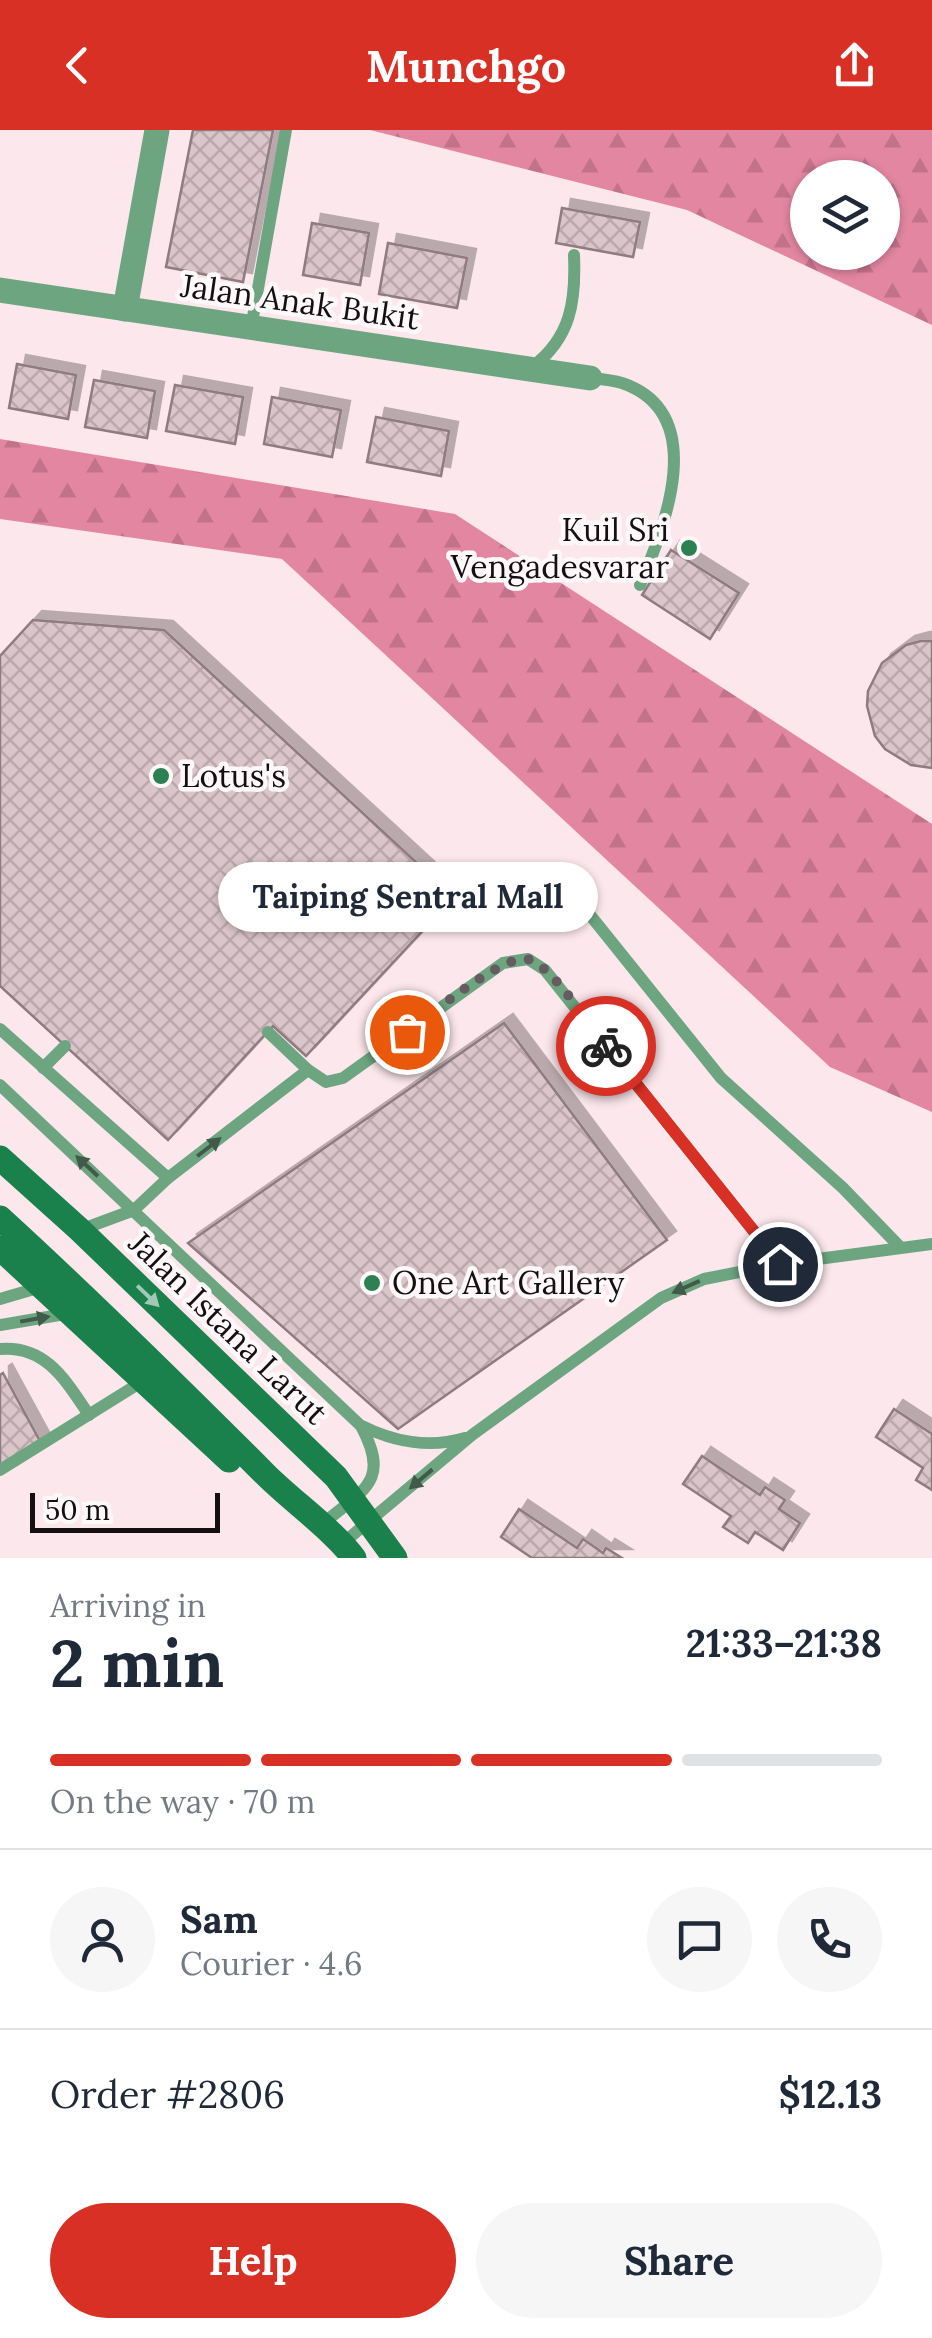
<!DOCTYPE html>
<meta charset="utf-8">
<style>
:root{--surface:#fff;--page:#f6f6f7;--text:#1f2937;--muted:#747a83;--line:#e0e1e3;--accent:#d93025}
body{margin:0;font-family:Lora,serif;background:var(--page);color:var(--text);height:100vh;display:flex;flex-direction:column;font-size:38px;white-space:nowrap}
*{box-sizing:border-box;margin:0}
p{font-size:32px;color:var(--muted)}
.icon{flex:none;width:55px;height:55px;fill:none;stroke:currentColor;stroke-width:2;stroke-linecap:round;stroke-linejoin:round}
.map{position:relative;height:1428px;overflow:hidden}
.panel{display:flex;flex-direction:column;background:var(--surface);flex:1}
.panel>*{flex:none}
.buttons{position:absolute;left:790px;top:30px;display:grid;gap:20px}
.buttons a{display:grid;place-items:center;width:110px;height:110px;border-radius:50%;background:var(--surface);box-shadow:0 2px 8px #0004;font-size:50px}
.scale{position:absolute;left:30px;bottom:25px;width:190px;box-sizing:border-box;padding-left:10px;border:5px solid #160f11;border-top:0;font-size:28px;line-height:35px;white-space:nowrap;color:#160f11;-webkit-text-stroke:8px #fdf9fa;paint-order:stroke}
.pin{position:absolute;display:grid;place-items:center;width:85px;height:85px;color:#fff;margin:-42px;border:5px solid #fff;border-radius:50%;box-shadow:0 2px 10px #0007}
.courier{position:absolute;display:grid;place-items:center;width:100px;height:100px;margin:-50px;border:8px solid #d93025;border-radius:50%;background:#fff;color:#222;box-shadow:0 2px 12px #0007}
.bubble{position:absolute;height:70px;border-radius:35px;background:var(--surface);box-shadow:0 2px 8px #0004;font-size:32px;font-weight:700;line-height:70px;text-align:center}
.headline em{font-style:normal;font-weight:700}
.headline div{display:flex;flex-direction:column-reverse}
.headline{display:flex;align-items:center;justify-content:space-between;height:170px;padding:0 50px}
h1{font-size:65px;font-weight:700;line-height:75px}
.bar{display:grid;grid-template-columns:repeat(4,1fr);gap:15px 10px;align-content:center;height:120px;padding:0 50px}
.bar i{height:12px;border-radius:8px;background:var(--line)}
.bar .active{background:var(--accent)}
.bar p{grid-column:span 4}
.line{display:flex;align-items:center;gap:25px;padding:0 50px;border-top:2px solid var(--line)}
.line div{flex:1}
.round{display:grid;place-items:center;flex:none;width:105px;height:105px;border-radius:52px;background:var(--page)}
.cta{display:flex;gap:20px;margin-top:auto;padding:20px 50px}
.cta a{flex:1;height:115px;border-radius:60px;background:var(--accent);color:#fff;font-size:40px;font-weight:700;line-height:115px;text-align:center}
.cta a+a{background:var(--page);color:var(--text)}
header{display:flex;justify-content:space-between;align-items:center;height:130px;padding:0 50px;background:var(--accent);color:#fff;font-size:45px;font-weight:700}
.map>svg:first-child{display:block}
.forest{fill:url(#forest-firs);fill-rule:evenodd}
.building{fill:url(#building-cross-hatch);stroke:#8e7b80;stroke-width:2.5;filter:url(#shadow)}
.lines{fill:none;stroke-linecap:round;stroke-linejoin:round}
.service{stroke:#6da581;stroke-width:12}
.minor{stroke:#6da581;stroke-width:25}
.secondary{stroke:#1a814d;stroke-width:25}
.oneway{fill:#425a49}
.oneway2{fill:#a2c9b5}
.done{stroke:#665b5e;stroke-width:10;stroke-dasharray:0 18}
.route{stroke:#d93025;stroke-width:12}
.poi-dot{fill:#2d8052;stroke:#fdf9fa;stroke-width:4}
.labels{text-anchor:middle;stroke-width:9;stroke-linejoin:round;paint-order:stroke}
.street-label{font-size:32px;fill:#160f11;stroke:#fdf9fa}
.poi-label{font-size:32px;fill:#160f11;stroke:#fdf9fa;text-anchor:start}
</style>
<header><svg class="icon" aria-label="back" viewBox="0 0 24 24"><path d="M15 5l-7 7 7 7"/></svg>Munchgo<svg class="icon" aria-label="share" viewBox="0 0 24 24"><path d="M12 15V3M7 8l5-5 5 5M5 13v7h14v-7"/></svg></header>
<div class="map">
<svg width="932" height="1428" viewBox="0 0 932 1428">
<defs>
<pattern id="forest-firs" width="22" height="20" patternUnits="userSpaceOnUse" patternTransform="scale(2.5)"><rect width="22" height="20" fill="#e386a2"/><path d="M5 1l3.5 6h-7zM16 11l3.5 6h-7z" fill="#c2728a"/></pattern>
<pattern id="building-cross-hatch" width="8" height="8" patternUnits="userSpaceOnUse" patternTransform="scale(2.5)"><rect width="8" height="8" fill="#dac5ca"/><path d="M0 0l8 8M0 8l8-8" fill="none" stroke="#baa8ac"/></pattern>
<filter id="shadow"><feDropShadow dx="9" dy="-9" stdDeviation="0" flood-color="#0004"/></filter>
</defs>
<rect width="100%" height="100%" fill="#fce7ec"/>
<g class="forest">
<path d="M370,0h562v195l-245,-115zM808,48h74v74h-74z"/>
<path d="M0,309l455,75 477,310v288l-102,-45 -548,-508 -282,-40z"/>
</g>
<g class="building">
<path d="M193,0h80l-30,152 -77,-15z"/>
<path d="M562,78l78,14 -7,35 -77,-14z"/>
<path d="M312,93l57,10 -9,52 -57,-10z"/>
<path d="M388,113l79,15 -10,50 -78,-14z"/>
<path d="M17,234l59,11 -8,44 -59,-11z"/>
<path d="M94,250l61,11 -8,47 -62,-11z"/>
<path d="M175,255l68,12 -8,47 -69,-13z"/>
<path d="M272,267l69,13 -9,47 -68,-13z"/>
<path d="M376,287l73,14 -8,45 -74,-14z"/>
<path d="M671,420l68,43 -29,46 -68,-44z"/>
<path d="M33,490l131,10 290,267 -148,159 -33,-30 -105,114 -168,-154v-330z"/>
<path d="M921,511h11v127l-21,-3 -26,-16 -10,-13 -8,-30 1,-15 14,-28 24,-18z"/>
<path d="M504,893l163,217 -269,189 -210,-186z"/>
<path d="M3,1243l38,70 -41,22v-90z"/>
<path d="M894,1279l38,25v56l-16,-10 7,-12 -47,-31z"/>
<path d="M702,1326l58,39 5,-8 20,13 -6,9 21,14 -17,27 -28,-18 -7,11 -25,-16 8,-11 -48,-32z"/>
<path d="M519,1379l58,39 6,-9 20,14 3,-5 16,10h-90l-31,-21z"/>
</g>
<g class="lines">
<g class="service">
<path d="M251,198l35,-198"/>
<path d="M532,237c39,-29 44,-66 42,-112"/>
<path d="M590,248c10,1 22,2 32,5 88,30 43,143 18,202"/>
<path d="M574,765l147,183 122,110 57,59"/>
<path d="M0,899l168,149"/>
<path d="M268,902l40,38"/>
<path d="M43,938l22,-22"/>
<path d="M0,955l360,340c34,17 68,24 105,13"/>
<path d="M80,1100l54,-20 34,-32 140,-108 18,12 17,-4 160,-115 25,-4 17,11 235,294"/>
<path d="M0,1169l41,-12"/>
<path d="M0,1195l71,-12"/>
<path d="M0,1219c46,-4 66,32 89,66"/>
<path d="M0,1340l143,-89"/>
<path d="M320,1396c42,-36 72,-43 41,-100"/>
<path d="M343,1413l129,-108 189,-137 43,-19 76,-15 152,-20"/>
</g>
<g class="minor">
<path d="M0,160l590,88"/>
<path d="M125,179l32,-179"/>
</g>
<g class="secondary">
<path d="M0,1028l80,72 256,247 59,81"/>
<path d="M0,1088c91,83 178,169 265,256 28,28 66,54 89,84"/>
<path d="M0,1118l229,212"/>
</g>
</g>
<defs><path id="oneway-solid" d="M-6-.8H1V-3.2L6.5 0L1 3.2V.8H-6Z" transform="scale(2.5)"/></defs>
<g class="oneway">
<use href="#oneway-solid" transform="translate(209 1017) rotate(-38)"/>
<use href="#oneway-solid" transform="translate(87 1036) rotate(-137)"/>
<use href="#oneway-solid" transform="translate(686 1157) rotate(156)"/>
<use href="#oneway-solid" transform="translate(35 1189) rotate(-10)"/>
<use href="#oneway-solid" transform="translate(421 1349) rotate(140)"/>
</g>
<use class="oneway2" href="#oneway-solid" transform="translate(148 1166) rotate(44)"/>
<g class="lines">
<path class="done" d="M407,902c23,-17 95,-77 120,-73 23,4 64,68 79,87"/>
<path class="route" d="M606,916l174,218"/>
</g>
<g class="poi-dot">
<circle cx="689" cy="418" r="10"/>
<circle cx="161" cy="646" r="10"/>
<circle cx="372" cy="1153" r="10"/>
</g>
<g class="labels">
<g class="street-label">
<text transform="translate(300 172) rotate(8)" y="11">Jalan Anak Bukit</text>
<text transform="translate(228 1198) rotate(44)" y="11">Jalan Istana Larut</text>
</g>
<g class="poi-label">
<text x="669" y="411" text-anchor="end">Kuil Sri<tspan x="669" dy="37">Vengadesvarar</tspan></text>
<text x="181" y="657">Lotus's</text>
<text x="392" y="1164">One Art Gallery</text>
</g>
</g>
</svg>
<div class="buttons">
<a><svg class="icon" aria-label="layers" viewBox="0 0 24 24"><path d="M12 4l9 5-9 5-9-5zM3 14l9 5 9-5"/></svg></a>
</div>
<div class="scale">50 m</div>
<div class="pin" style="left:407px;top:902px;background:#ea580c"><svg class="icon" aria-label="bag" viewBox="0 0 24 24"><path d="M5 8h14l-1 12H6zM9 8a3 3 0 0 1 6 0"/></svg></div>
<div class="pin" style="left:780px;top:1134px;background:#1f2937"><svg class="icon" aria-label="home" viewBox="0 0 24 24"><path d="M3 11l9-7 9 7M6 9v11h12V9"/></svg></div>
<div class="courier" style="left:606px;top:916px"><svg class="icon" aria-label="bike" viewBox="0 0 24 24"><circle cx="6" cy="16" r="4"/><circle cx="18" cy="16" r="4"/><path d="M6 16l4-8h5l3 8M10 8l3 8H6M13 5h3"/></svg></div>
<div class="bubble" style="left:218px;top:732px;width:380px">Taiping Sentral Mall</div>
</div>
<section class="panel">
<div class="headline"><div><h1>2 min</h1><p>Arriving in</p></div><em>21:33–21:38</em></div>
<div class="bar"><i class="active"></i><i class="active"></i><i class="active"></i><i></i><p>On the way · 70 m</p></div>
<div class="line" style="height:180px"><a class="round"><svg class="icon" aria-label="person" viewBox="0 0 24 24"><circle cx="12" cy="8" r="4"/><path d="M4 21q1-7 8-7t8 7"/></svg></a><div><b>Sam</b><p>Courier · 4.6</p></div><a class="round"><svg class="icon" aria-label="chat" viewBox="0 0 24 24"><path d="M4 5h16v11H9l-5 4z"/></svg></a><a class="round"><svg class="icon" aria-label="phone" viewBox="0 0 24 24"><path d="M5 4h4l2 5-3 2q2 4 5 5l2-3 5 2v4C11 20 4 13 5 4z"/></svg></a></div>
<div class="line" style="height:130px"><div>Order #2806</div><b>$12.13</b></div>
<div class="cta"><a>Help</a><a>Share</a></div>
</section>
